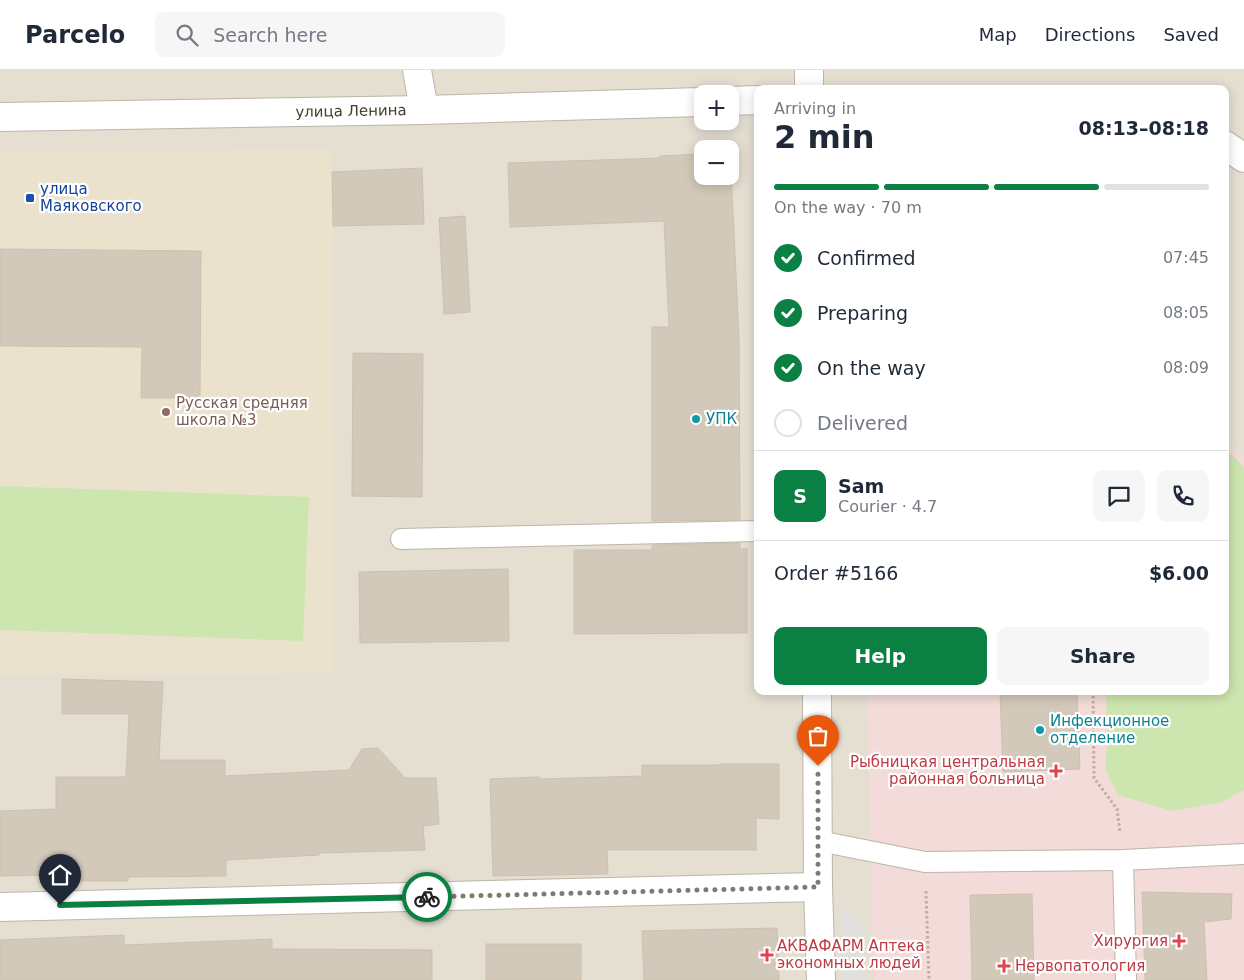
<!DOCTYPE html>
<meta charset="utf-8">
<style>
:root{--surface:#fff;--page:#f6f6f7;--text:#1f2937;--muted:#747a83;--line:#e0e1e3;--accent:#0b8043}
body{margin:0;font-family:"DejaVu Sans",sans-serif;background:var(--page);color:var(--text);height:100vh;display:flex;flex-direction:column;font-size:19px;white-space:nowrap}
*{box-sizing:border-box;margin:0}
p{font-size:16px;color:var(--muted)}
.icon{flex:none;width:28px;height:28px;fill:none;stroke:currentColor;stroke-width:2;stroke-linecap:round;stroke-linejoin:round}
.map{position:relative;flex:1;overflow:hidden}
.details{position:absolute;left:754px;top:15px;width:475px;height:610px;display:flex;flex-direction:column;background:var(--surface);border-radius:10px;box-shadow:0 2px 12px #0003}
.details>*{flex:none}
.controls{position:absolute;left:694px;top:15px;display:grid;gap:10px}
.controls a{display:grid;place-items:center;width:45px;height:45px;border-radius:10px;background:var(--surface);box-shadow:0 2px 12px #0003;font-size:25px}
.pin{position:absolute;display:grid;place-items:center;width:42px;height:42px;color:#fff;margin:-51px -21px;border-radius:50% 50% 50% 0;rotate:-45deg;box-shadow:0 0 5px #0007}
.pin .icon{rotate:45deg}
.courier{position:absolute;display:grid;place-items:center;width:50px;height:50px;margin:-25px;border:4px solid #0b8043;border-radius:50%;background:#fff;color:#222;box-shadow:0 1px 6px #0007}
.headline em{font-style:normal;font-weight:700}
.headline div{display:flex;flex-direction:column-reverse}
.headline{display:flex;align-items:center;justify-content:space-between;height:85px;padding:0 20px}
h1{font-size:32px;font-weight:700;line-height:38px}
.bar{display:grid;grid-template-columns:repeat(4,1fr);gap:8px 5px;align-content:center;height:60px;padding:0 20px}
.bar i{height:6px;border-radius:4px;background:var(--line)}
.bar .on{background:var(--accent)}
.bar p{grid-column:span 4}
.line{display:flex;align-items:center;gap:12px;padding:0 20px;border-top:1px solid var(--line)}
.line div{flex:1}
.round{display:grid;place-items:center;flex:none;width:52px;height:52px;border-radius:10px;background:var(--page)}
ol{padding:0 20px;list-style:none}
li{display:flex;align-items:center;gap:15px;height:55px}
li p{margin-inline-start:auto}
li .icon{padding:5px;border-radius:50%;background:var(--accent);color:#fff;stroke-width:4}
li:last-child{color:var(--muted)}
li i{width:28px;height:28px;border:2px solid var(--line);border-radius:50%}
.cta{display:flex;gap:10px;margin-top:auto;padding:10px 20px}
.cta a{flex:1;height:58px;border-radius:10px;background:var(--accent);color:#fff;font-size:20px;font-weight:700;line-height:58px;text-align:center}
.cta a+a{background:var(--page);color:var(--text)}
header{display:flex;align-items:center;gap:30px;box-sizing:border-box;height:70px;padding:0 25px;background:var(--surface);border-bottom:1px solid var(--line)}
header strong{font-size:24px}
nav{display:flex;gap:28px;margin-inline-start:auto;font-size:18px}
.search{width:350px;height:45px;background:var(--page);display:flex;align-items:center;gap:12px;box-sizing:border-box;padding:0 18px;border-radius:10px;color:var(--muted);font-size:19px}
.map>svg:first-child{display:block}
.residential{fill:#e5dfd2;fill-rule:evenodd}
.education{fill:#ebe2ce}
.medical{fill:#f2dbd8}
.green{fill:#cde5ae}
.parking{fill:#e2e0dd}
.building{fill:#d3c9ba;stroke:#cdc1ad}
.lines{fill:none;stroke-linecap:round;stroke-linejoin:round}
.lane-casing{stroke:#bdb5a7;stroke-width:22}
.street-casing{stroke:#bdb5a7;stroke-width:30}
.path{stroke:#beb099;stroke-width:3;stroke-dasharray:2.5 2.5;stroke-linecap:butt}
.lane{stroke:#fff;stroke-width:20}
.street{stroke:#fff;stroke-width:28}
.done{stroke:#807b72;stroke-width:5;stroke-dasharray:0 9}
.route{stroke:#0b8043;stroke-width:6}
.transit-dot{fill:#1a4fb4;stroke:#fff;stroke-width:2}
.education-dot{fill:#8d6e63;stroke:#fff;stroke-width:2}
.culture-dot{fill:#0f9aa8;stroke:#fff;stroke-width:2}
.health-dot{fill:#e0444e;stroke:#fff;stroke-width:2}
.labels{text-anchor:middle;stroke-width:4.5;stroke-linejoin:round;paint-order:stroke}
.street-label{font-size:15px;fill:#433d34;stroke:#fff}
.transit-label{font-size:15px;fill:#164399;stroke:#fff;text-anchor:start}
.education-label{font-size:15px;fill:#785e54;stroke:#fff;text-anchor:start}
.culture-label{font-size:15px;fill:#0d838f;stroke:#fff;text-anchor:start}
.health-label{font-size:15px;fill:#be3a42;stroke:#fff;text-anchor:end}
</style>
<header>
<strong>Parcelo</strong>
<div class="search"><svg class="icon" aria-label="search" viewBox="0 0 24 24"><circle cx="10" cy="10" r="6"/><path d="M15 15l6 6"/></svg>Search here</div>
<nav><a>Map</a><a>Directions</a><a>Saved</a></nav>
</header>
<div class="map">
<svg width="1244" height="910" viewBox="0 0 1244 910">
<rect width="100%" height="100%" fill="#f2ede4"/>
<path class="residential" d="M0,0h1244v910h-1244zM758,19h467v602h-467zM702,24h28v27h-28zM702,79h28v27h-28z"/>
<path class="education" d="M332,80l1,523 -333,2v-523z"/>
<path class="medical" d="M1225,367l19,21v522h-370l-7,-289h358z"/>
<g class="green">
<path d="M1225,378l19,19v323l-22,12 -49,9 -55,-16 -13,-27 2,-22 -1,-55h119z"/>
<path d="M0,416l309,11 -6,144 -303,-11z"/>
</g>
<path class="parking" d="M841,832l23,27 1,51h-22z"/>
<g class="building">
<path d="M730,82l9,183 1,185 -88,1v-194h17l-5,-106 -154,6 -2,-64 152,-5v-2l42,-2v22h28z"/>
<path d="M422,98l2,56 -91,2 -1,-54z"/>
<path d="M465,146l5,96 -26,2 -5,-96z"/>
<path d="M0,179l201,2 -1,147h-59l1,-51 -142,-1z"/>
<path d="M353,283l70,1 -1,143 -70,-1z"/>
<path d="M740,473v6h7v84l-173,1v-84h78v-5z"/>
<path d="M508,499l1,72 -149,2 -1,-71z"/>
<path d="M62,609l101,3 -4,78h66v16l124,-6 13,-21 16,-1 27,30h31l3,46 -16,2 2,24 -106,3v2l-93,5v16l-98,1v4h-72v-6l-56,1v-65l56,-2v-32h70l3,-63h-67z"/>
<path d="M1000,621h77l3,78 -77,3z"/>
<path d="M720,694h59v55l-23,-1v32h-149l1,24 -115,2 -3,-97 49,-2v2l103,-3v-11h78z"/>
<path d="M1142,822l90,2 -1,25 -27,3 3,58h-62z"/>
<path d="M1032,824l2,86h-62l-2,-85z"/>
<path d="M777,858l2,52h-135l-2,-49z"/>
<path d="M124,865v10l148,-6v10l160,1v30h-432v-40z"/>
<rect x="486" y="874" width="95" height="36"/>
</g>
<g class="lines">
<g class="lane-casing">
<g id="lane">
<path d="M401,469l357,-8"/>
<path d="M819,771l106,21 198,-2 121,-6"/>
<path d="M1123,790l3,120"/>
</g>
</g>
<g class="street-casing">
<g id="street">
<path d="M417,0l7,40"/>
<path d="M809,0v19"/>
<path d="M730,31l28,-1"/>
<path d="M0,47l424,-7 278,-8"/>
<path d="M1225,75l19,13"/>
<path d="M817,621l1,196 3,93"/>
<path d="M0,837l818,-20"/>
</g>
</g>
<g class="path">
<path d="M1093,621l1,87 23,31 3,23"/>
<path d="M926,821l3,89"/>
</g>
<use href="#lane" class="lane"/>
<use href="#street" class="street"/>
</g>
<g class="lines">
<path class="done" d="M427,827l391,-10v-121"/>
<path class="route" d="M60,835l367,-8"/>
</g>
<rect class="transit-dot" x="25" y="123" width="10" height="10" rx="2.5"/>
<circle class="education-dot" cx="166" cy="342" r="5"/>
<g class="culture-dot">
<circle cx="696" cy="349" r="5"/>
<circle cx="1040" cy="660" r="5"/>
</g>
<g class="health-dot">
<path d="M1053.5 693.5h5v5h5v5h-5v5h-5v-5h-5v-5h5z"/>
<path d="M1176.5 863.5h5v5h5v5h-5v5h-5v-5h-5v-5h5z"/>
<path d="M764.5 877.5h5v5h5v5h-5v5h-5v-5h-5v-5h5z"/>
<path d="M1001.5 888.5h5v5h5v5h-5v5h-5v-5h-5v-5h5z"/>
</g>
<g class="labels">
<g class="street-label">
<text transform="translate(351 41) rotate(-1)" y="5">улица Ленина</text>
</g>
<g class="transit-label">
<text x="40" y="124">улица<tspan x="40" dy="17">Маяковского</tspan></text>
</g>
<g class="education-label">
<text x="176" y="338">Русская средняя<tspan x="176" dy="17">школа №3</tspan></text>
</g>
<g class="culture-label">
<text x="706" y="354">УПК</text>
<text x="1050" y="656">Инфекционное<tspan x="1050" dy="17">отделение</tspan></text>
</g>
<g class="health-label">
<text x="1045" y="697">Рыбницкая центральная<tspan x="1045" dy="17">районная больница</tspan></text>
<text x="1168" y="876">Хирургия</text>
<text x="777" y="881" text-anchor="start">АКВАФАРМ Аптека<tspan x="777" dy="17">экономных людей</tspan></text>
<text x="1015" y="901" text-anchor="start">Нервопатология</text>
</g>
</g>
</svg>
<div class="controls">
<a>+</a>
<a>−</a>
</div>
<div class="pin" style="left:818px;top:696px;background:#ea580c"><svg class="icon" aria-label="bag" viewBox="0 0 24 24"><path d="M5 8h14l-1 12H6zM9 8a3 3 0 0 1 6 0"/></svg></div>
<div class="pin" style="left:60px;top:835px;background:#1f2937"><svg class="icon" aria-label="home" viewBox="0 0 24 24"><path d="M3 11l9-7 9 7M6 9v11h12V9"/></svg></div>
<div class="courier" style="left:427px;top:827px"><svg class="icon" aria-label="bike" viewBox="0 0 24 24"><circle cx="6" cy="16" r="4"/><circle cx="18" cy="16" r="4"/><path d="M6 16l4-8h5l3 8M10 8l3 8H6M13 5h3"/></svg></div>
<section class="details">
<div class="headline"><div><h1>2 min</h1><p>Arriving in</p></div><em>08:13–08:18</em></div>
<div class="bar"><i class="on"></i><i class="on"></i><i class="on"></i><i></i><p>On the way · 70 m</p></div>
<ol>
<li><svg class="icon" aria-label="check" viewBox="0 0 24 24"><path d="M5 12l5 5 9-10"/></svg>Confirmed<p>07:45</p></li>
<li><svg class="icon" aria-label="check" viewBox="0 0 24 24"><path d="M5 12l5 5 9-10"/></svg>Preparing<p>08:05</p></li>
<li><svg class="icon" aria-label="check" viewBox="0 0 24 24"><path d="M5 12l5 5 9-10"/></svg>On the way<p>08:09</p></li>
<li><i></i>Delivered</li>
</ol>
<div class="line" style="height:90px"><b class="round" style="background:var(--accent);color:#fff">S</b><div><b>Sam</b><p>Courier · 4.7</p></div><a class="round"><svg class="icon" aria-label="chat" viewBox="0 0 24 24"><path d="M4 5h16v11H9l-5 4z"/></svg></a><a class="round"><svg class="icon" aria-label="phone" viewBox="0 0 24 24"><path d="M5 4h4l2 5-3 2q2 4 5 5l2-3 5 2v4C11 20 4 13 5 4z"/></svg></a></div>
<div class="line" style="height:65px"><div>Order #5166</div><b>$6.00</b></div>
<div class="cta"><a>Help</a><a>Share</a></div>
</section>
</div>
